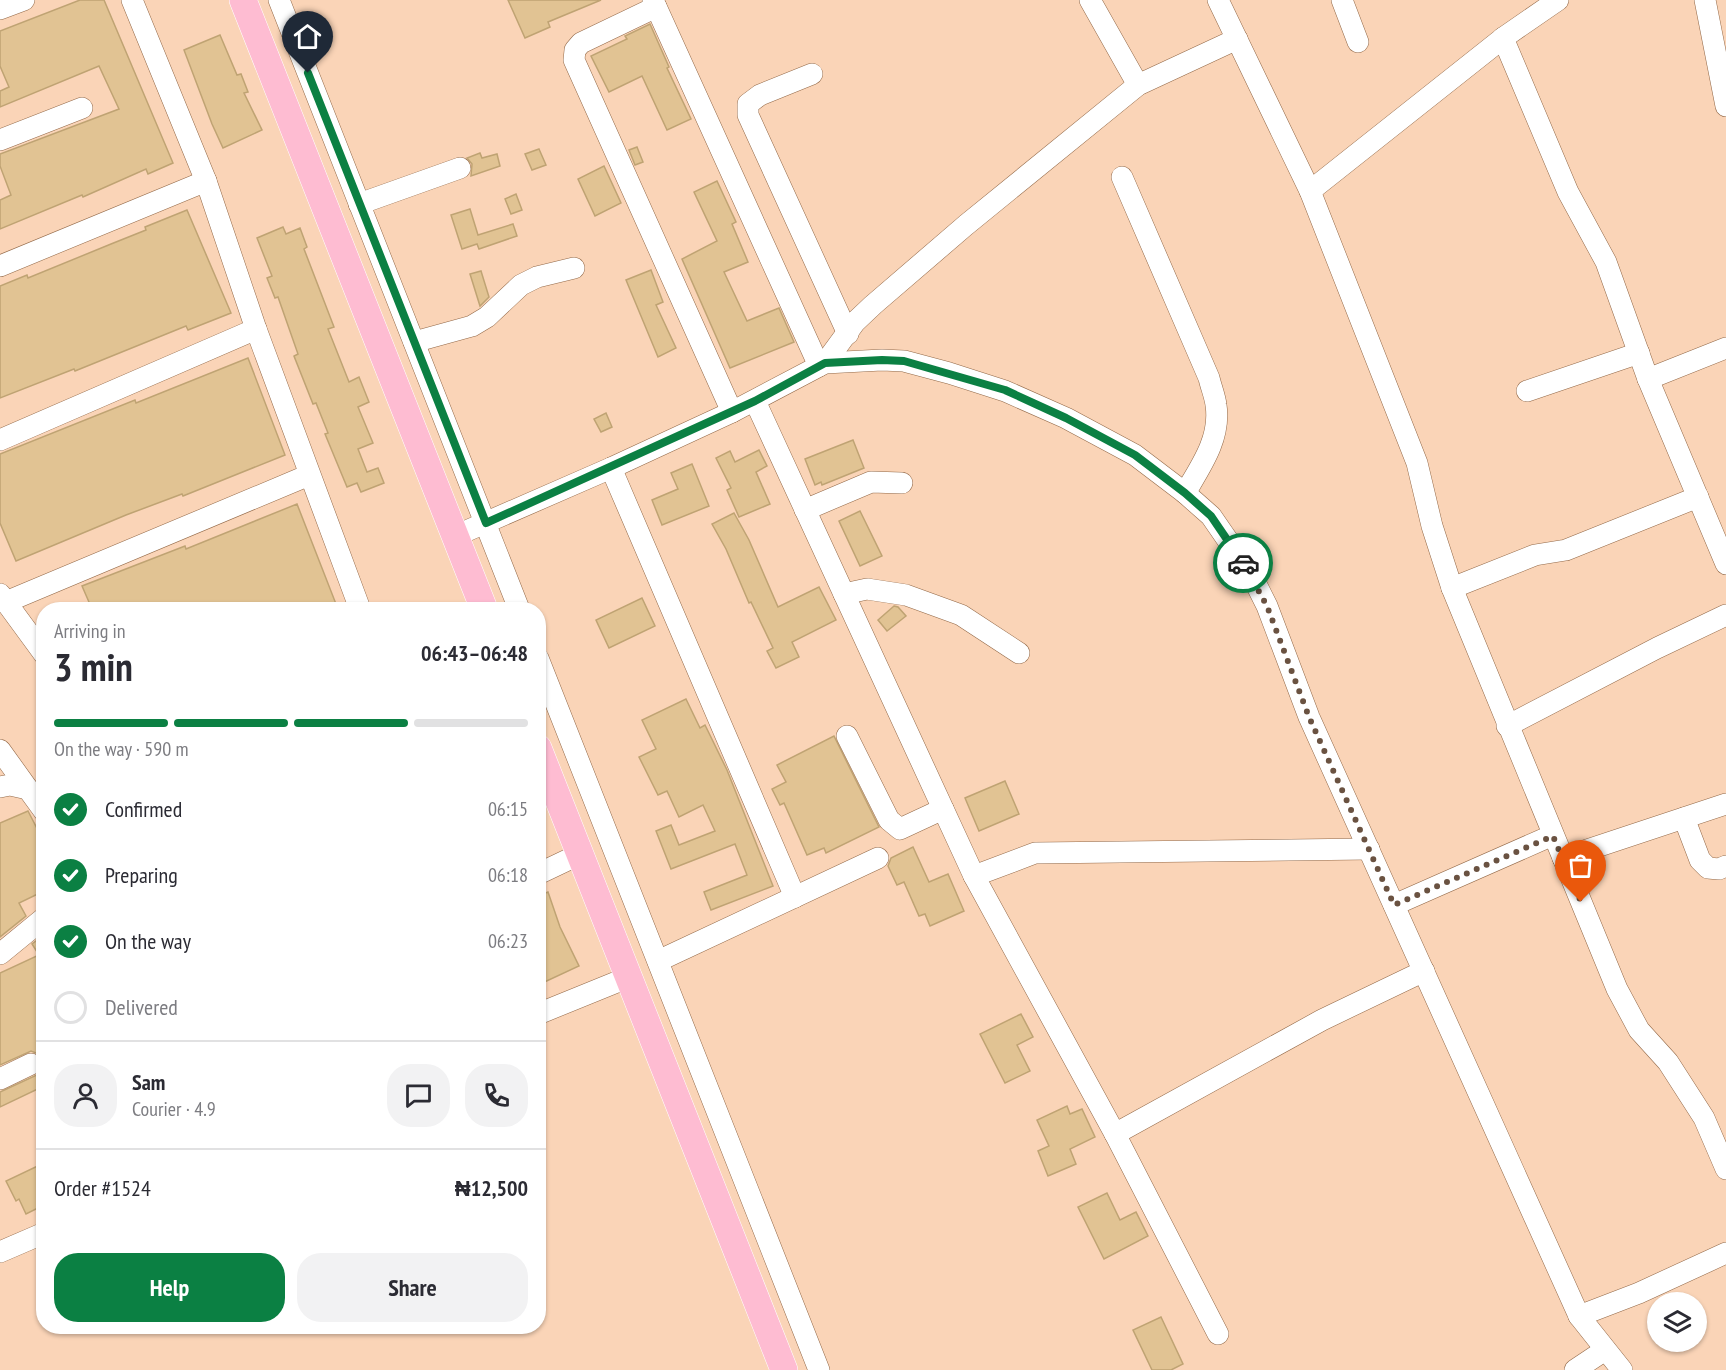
<!DOCTYPE html>
<meta charset="utf-8">
<style>
:root{--surface:#fff;--page:#f2f2f3;--text:#2b2b33;--muted:#7c7c81;--line:#e1e1e2;--accent:#0b8043}
body{margin:0;font-family:"PT Sans Narrow",sans-serif;background:var(--page);color:var(--text);height:100vh;display:flex;flex-direction:column;font-size:22px;white-space:nowrap}
*{box-sizing:border-box;margin:0}
p{font-size:20px;color:var(--muted)}
.icon{flex:none;width:33px;height:33px;fill:none;stroke:currentColor;stroke-width:2;stroke-linecap:round;stroke-linejoin:round}
.map{position:relative;flex:1;overflow:hidden}
.details{position:absolute;left:36px;top:602px;width:510px;height:732px;display:flex;flex-direction:column;background:var(--surface);border-radius:24px;box-shadow:0 2px 4px #0004}
.details>*{flex:none}
.tools{position:absolute;left:1647px;top:1292px;display:grid;gap:12px}
.tools a{display:grid;place-items:center;width:60px;height:60px;border-radius:50%;background:var(--surface);box-shadow:0 2px 4px #0004;font-size:30px}
.pin{position:absolute;display:grid;place-items:center;width:51px;height:51px;color:#fff;margin:-62px -26px;border-radius:50% 50% 50% 0;rotate:-45deg;box-shadow:0 0 6px #0007}
.pin .icon{rotate:45deg}
.courier{position:absolute;display:grid;place-items:center;width:60px;height:60px;margin:-30px;border:4px solid #0b8043;border-radius:50%;background:#fff;color:#222;box-shadow:0 2px 8px #0007}
.head em{font-style:normal;font-weight:700}
.head div{display:flex;flex-direction:column-reverse}
.head{display:flex;align-items:center;justify-content:space-between;height:102px;padding:0 18px}
h1{font-size:39px;font-weight:700;line-height:45px}
.bar{display:grid;grid-template-columns:repeat(4,1fr);gap:9px 6px;align-content:center;height:72px;padding:0 18px}
.bar i{height:8px;border-radius:4px;background:var(--line)}
.bar .on{background:var(--accent)}
.bar p{grid-column:span 4}
.line{display:flex;align-items:center;gap:15px;padding:0 18px;border-top:2px solid var(--line)}
.line div{flex:1}
.round{display:grid;place-items:center;flex:none;width:63px;height:63px;border-radius:24px;background:var(--page)}
ol{padding:0 18px;list-style:none}
li{display:flex;align-items:center;gap:18px;height:66px}
li p{margin-inline-start:auto}
li .icon{padding:6px;border-radius:50%;background:var(--accent);color:#fff;stroke-width:4}
li:last-child{color:var(--muted)}
li i{width:33px;height:33px;border:3px solid var(--line);border-radius:50%}
.primary-button{display:flex;gap:12px;margin-top:auto;padding:12px 18px}
.primary-button a{flex:1;height:69px;border-radius:24px;background:var(--accent);color:#fff;font-size:24px;font-weight:700;line-height:69px;text-align:center}
.primary-button a+a{background:var(--page);color:var(--text)}
.map>svg:first-child{display:block}
.building{fill:#e1c393;stroke:#bfa373;stroke-width:1.5}
.lines{fill:none;stroke-linecap:round;stroke-linejoin:round}
.minor-casing{stroke:#936948;stroke-width:22}
.major-casing{stroke:#fff;stroke-width:28}
.minor{stroke:#fff;stroke-width:21}
.major{stroke:#febcd2;stroke-width:27}
.done{stroke:#6a5241;stroke-width:6;stroke-dasharray:0 10.8}
.route{stroke:#0b8043;stroke-width:8}
</style>
<div class="map">
<svg width="1726" height="1370" viewBox="0 0 1726 1370">
<rect width="100%" height="100%" fill="#fad4b7"/>
<g class="building">
<path d="M80,0h24l69,163 -25,11 -2,-5 -63,28 -1,-2 -82,34v-29l11,-5 -11,-29v-12l119,-45 -20,-43 -99,41v-16l9,-4 -9,-21v-35z"/>
<path d="M508,0h93l-53,22 2,5 -25,11z"/>
<path d="M650,24l19,43 -2,1 24,51 -24,11 -25,-54 -33,16 -18,-36 36,-17 -2,-3z"/>
<path d="M220,35l17,40 4,-1 7,18 -4,1 18,37 -39,18 -11,-24 -28,-74z"/>
<path d="M637,147l6,15 -8,3 -6,-15z"/>
<path d="M539,149l7,16 -14,5 -7,-16z"/>
<path d="M480,153l2,5 15,-4 3,12 -29,10 1,-12 -5,-6z"/>
<path d="M604,166l17,37 -26,13 -17,-37z"/>
<path d="M717,181l19,41 -4,2 16,38 -24,10 23,49 32,-13 15,34 -64,26 -48,-109 35,-18 -23,-49z"/>
<path d="M516,194l6,16 -11,4 -6,-15z"/>
<path d="M470,209l8,26 35,-11 4,12 -38,13 -2,-5 -15,5 -11,-34z"/>
<path d="M187,210l44,103 -43,17 -2,-4 -111,45 -1,-2 -74,29v-112l27,-11 1,3 83,-34 35,-14 -1,-3z"/>
<path d="M283,227l3,7 14,-6 7,19 -3,2 30,78 -6,2 21,53 10,-5 10,25 -11,5 15,36 -15,6 9,23 11,-4 6,15 -23,9 -4,-9 -10,4 -22,-53 3,-1 -12,-30 -3,1 -19,-48 4,-2 -20,-57 -3,1 -8,-20 5,-2 -15,-38z"/>
<path d="M651,270l12,32 -7,3 20,43 -18,9 -32,-77z"/>
<path d="M481,271l8,26 -9,9 -10,-32z"/>
<path d="M248,358l37,97 -102,41 -1,-2 -56,21 -110,46 -16,-38v-69l135,-54 1,3z"/>
<path d="M606,413l6,14 -11,5 -7,-13z"/>
<path d="M853,440l11,28 -42,17 -1,-3 -6,3 -10,-26z"/>
<path d="M759,450l8,16 -11,6 14,32 -31,13 -12,-27 4,-2 -15,-30 14,-7 5,11z"/>
<path d="M692,464l17,42 -47,19 -10,-25 26,-11 -7,-16z"/>
<path d="M297,504l39,100 -13,5h-231l-10,-23 103,-40 1,3z"/>
<path d="M860,511l22,45 -22,10 -21,-45z"/>
<path d="M734,513l15,27 29,67 41,-20 17,33 -44,22 7,15 -23,11 -9,-17 6,-3 -22,-46 -2,1 -23,-54 -14,-25z"/>
<path d="M642,598l13,28 -46,22 -13,-28z"/>
<path d="M894,606l4,1 8,9 -19,15 -9,-11z"/>
<path d="M686,699l14,29 5,-3 22,45 46,116 -62,24 -7,-18 43,-17 -12,-31 -64,25 -15,-38 15,-6 8,20 36,-14 -12,-26 -24,12 -12,-26 -9,4 -19,-38 17,-8 -14,-29z"/>
<path d="M834,736l45,91 -53,26 -2,-5 -17,7 -23,-52 -4,2 -8,-16 14,-7 -9,-17z"/>
<path d="M1005,781l14,33 -40,17 -14,-33z"/>
<path d="M28,811l16,31v49l-25,12 7,13 -26,21v-114z"/>
<path d="M913,847l16,35 19,-8 16,37 -34,15 -5,-12 -6,2 -15,-34 -7,3 -9,-19 3,-8z"/>
<path d="M548,892l12,35 19,39 -41,19v-89z"/>
<path d="M44,935v128l-5,-9 -8,-3 -31,14v-92l39,-18 -7,-11z"/>
<path d="M1021,1014l12,23 -16,8 13,26 -25,12 -25,-49z"/>
<path d="M44,1066v20l-44,21v-15l37,-17z"/>
<path d="M1067,1106l3,8 12,-5 13,28 -25,12 6,15 -28,12 -10,-25 11,-5 -12,-26z"/>
<path d="M44,1163v42l-18,9 -7,-15 -3,2 -10,-20z"/>
<path d="M1107,1193l13,27 16,-8 12,24 -44,23 -26,-52z"/>
<path d="M1161,1317l22,47 -12,6h-19l-19,-40z"/>
</g>
<g class="lines">
<g class="minor-casing">
<g id="minor">
<path d="M132,0l74,181"/>
<path d="M279,0l240,609"/>
<path d="M653,0l166,366"/>
<path d="M1090,0l48,85"/>
<path d="M1218,0l92,191 107,272 15,63 20,62 165,401 22,41 29,32 36,56 22,51"/>
<path d="M1342,0l16,42"/>
<path d="M1705,0l21,106"/>
<path d="M656,7l-75,36 -6,7 -1,10 158,352"/>
<path d="M0,9l24,-9"/>
<path d="M1503,38l65,154 38,70 42,117 78,185"/>
<path d="M812,74l-52,21 -12,9v11l100,219"/>
<path d="M0,140l82,-32"/>
<path d="M1122,177l87,201c2,9 6,18 7,27 5,33 -15,61 -31,88"/>
<path d="M1310,191l193,-153 55,-38"/>
<path d="M359,204l101,-36"/>
<path d="M0,266l206,-85 50,148 104,280"/>
<path d="M414,342l58,-16 15,-9 34,-32 16,-8 37,-9"/>
<path d="M825,363l30,-41 18,-17 93,-80 172,-140 99,-46"/>
<path d="M1648,379l78,-31"/>
<path d="M1527,391l112,-38"/>
<path d="M755,401l219,475 141,258 103,200"/>
<path d="M0,440l256,-111"/>
<path d="M611,468l184,429"/>
<path d="M805,510l66,-28 31,1"/>
<path d="M455,536l156,-68 121,-56 93,-49 57,-3 22,1 45,12 56,18 61,27 69,37 50,38 26,23 40,58 16,32 42,111 270,599 43,54"/>
<path d="M1452,588l83,-33 31,-5 132,-53"/>
<path d="M0,594l44,60"/>
<path d="M844,594l23,-5 39,6 55,20 58,38"/>
<path d="M6,602l303,-127"/>
<path d="M538,658l281,712"/>
<path d="M1507,726l150,-78 69,-33"/>
<path d="M847,736l42,84 11,9 43,-20"/>
<path d="M0,750l28,39"/>
<path d="M0,787l10,-2 18,4 16,22"/>
<path d="M1684,818l16,42 8,8 11,1 7,-3"/>
<path d="M1563,858l163,-54"/>
<path d="M538,874l42,-20"/>
<path d="M974,876l61,-23 334,-4"/>
<path d="M1394,905l159,-70"/>
<path d="M0,954l44,-36"/>
<path d="M658,961l220,-103"/>
<path d="M538,1014l91,-37"/>
<path d="M0,1079l31,-15"/>
<path d="M1115,1134l207,-114 102,-49"/>
<path d="M0,1252l44,-19"/>
<path d="M1579,1316l60,-23 87,-40"/>
<path d="M1575,1370l30,-20"/>
</g>
</g>
<g class="major-casing">
<g id="major">
<path d="M243,0l241,609"/>
<path d="M538,748l246,622"/>
</g>
</g>
<use href="#minor" class="minor"/>
<use href="#major" class="major"/>
</g>
<g class="lines">
<path class="done" d="M1243,563l24,43 42,111 85,188 159,-69 28,66"/>
<path class="route" d="M308,73l178,450 269,-122 70,-38 57,-3 22,1 101,29 61,28 69,37 50,38 26,23 32,47"/>
</g>
</svg>
<div class="tools">
<a><svg class="icon" aria-label="layers" viewBox="0 0 24 24"><path d="M12 4l9 5-9 5-9-5zM3 14l9 5 9-5"/></svg></a>
</div>
<div class="pin" style="left:1581px;top:902px;background:#ea580c"><svg class="icon" aria-label="bag" viewBox="0 0 24 24"><path d="M5 8h14l-1 12H6zM9 8a3 3 0 0 1 6 0"/></svg></div>
<div class="pin" style="left:308px;top:73px;background:#1f2937"><svg class="icon" aria-label="home" viewBox="0 0 24 24"><path d="M3 11l9-7 9 7M6 9v11h12V9"/></svg></div>
<div class="courier" style="left:1243px;top:563px"><svg class="icon" aria-label="car" viewBox="0 0 24 24"><path d="M5 17H2v-5l4-1 3-4h7l3 4 3 1v5h-3M9 17h6M6 11h13"/><circle cx="7" cy="17" r="2"/><circle cx="17" cy="17" r="2"/></svg></div>
<section class="details">
<div class="head"><div><h1>3 min</h1><p>Arriving in</p></div><em>06:43–06:48</em></div>
<div class="bar"><i class="on"></i><i class="on"></i><i class="on"></i><i></i><p>On the way · 590 m</p></div>
<ol>
<li><svg class="icon" aria-label="check" viewBox="0 0 24 24"><path d="M5 12l5 5 9-10"/></svg>Confirmed<p>06:15</p></li>
<li><svg class="icon" aria-label="check" viewBox="0 0 24 24"><path d="M5 12l5 5 9-10"/></svg>Preparing<p>06:18</p></li>
<li><svg class="icon" aria-label="check" viewBox="0 0 24 24"><path d="M5 12l5 5 9-10"/></svg>On the way<p>06:23</p></li>
<li><i></i>Delivered</li>
</ol>
<div class="line" style="height:108px"><a class="round"><svg class="icon" aria-label="person" viewBox="0 0 24 24"><circle cx="12" cy="8" r="4"/><path d="M4 21q1-7 8-7t8 7"/></svg></a><div><b>Sam</b><p>Courier · 4.9</p></div><a class="round"><svg class="icon" aria-label="chat" viewBox="0 0 24 24"><path d="M4 5h16v11H9l-5 4z"/></svg></a><a class="round"><svg class="icon" aria-label="phone" viewBox="0 0 24 24"><path d="M5 4h4l2 5-3 2q2 4 5 5l2-3 5 2v4C11 20 4 13 5 4z"/></svg></a></div>
<div class="line" style="height:78px"><div>Order #1524</div><b>₦12,500</b></div>
<div class="primary-button"><a>Help</a><a>Share</a></div>
</section>
</div>
